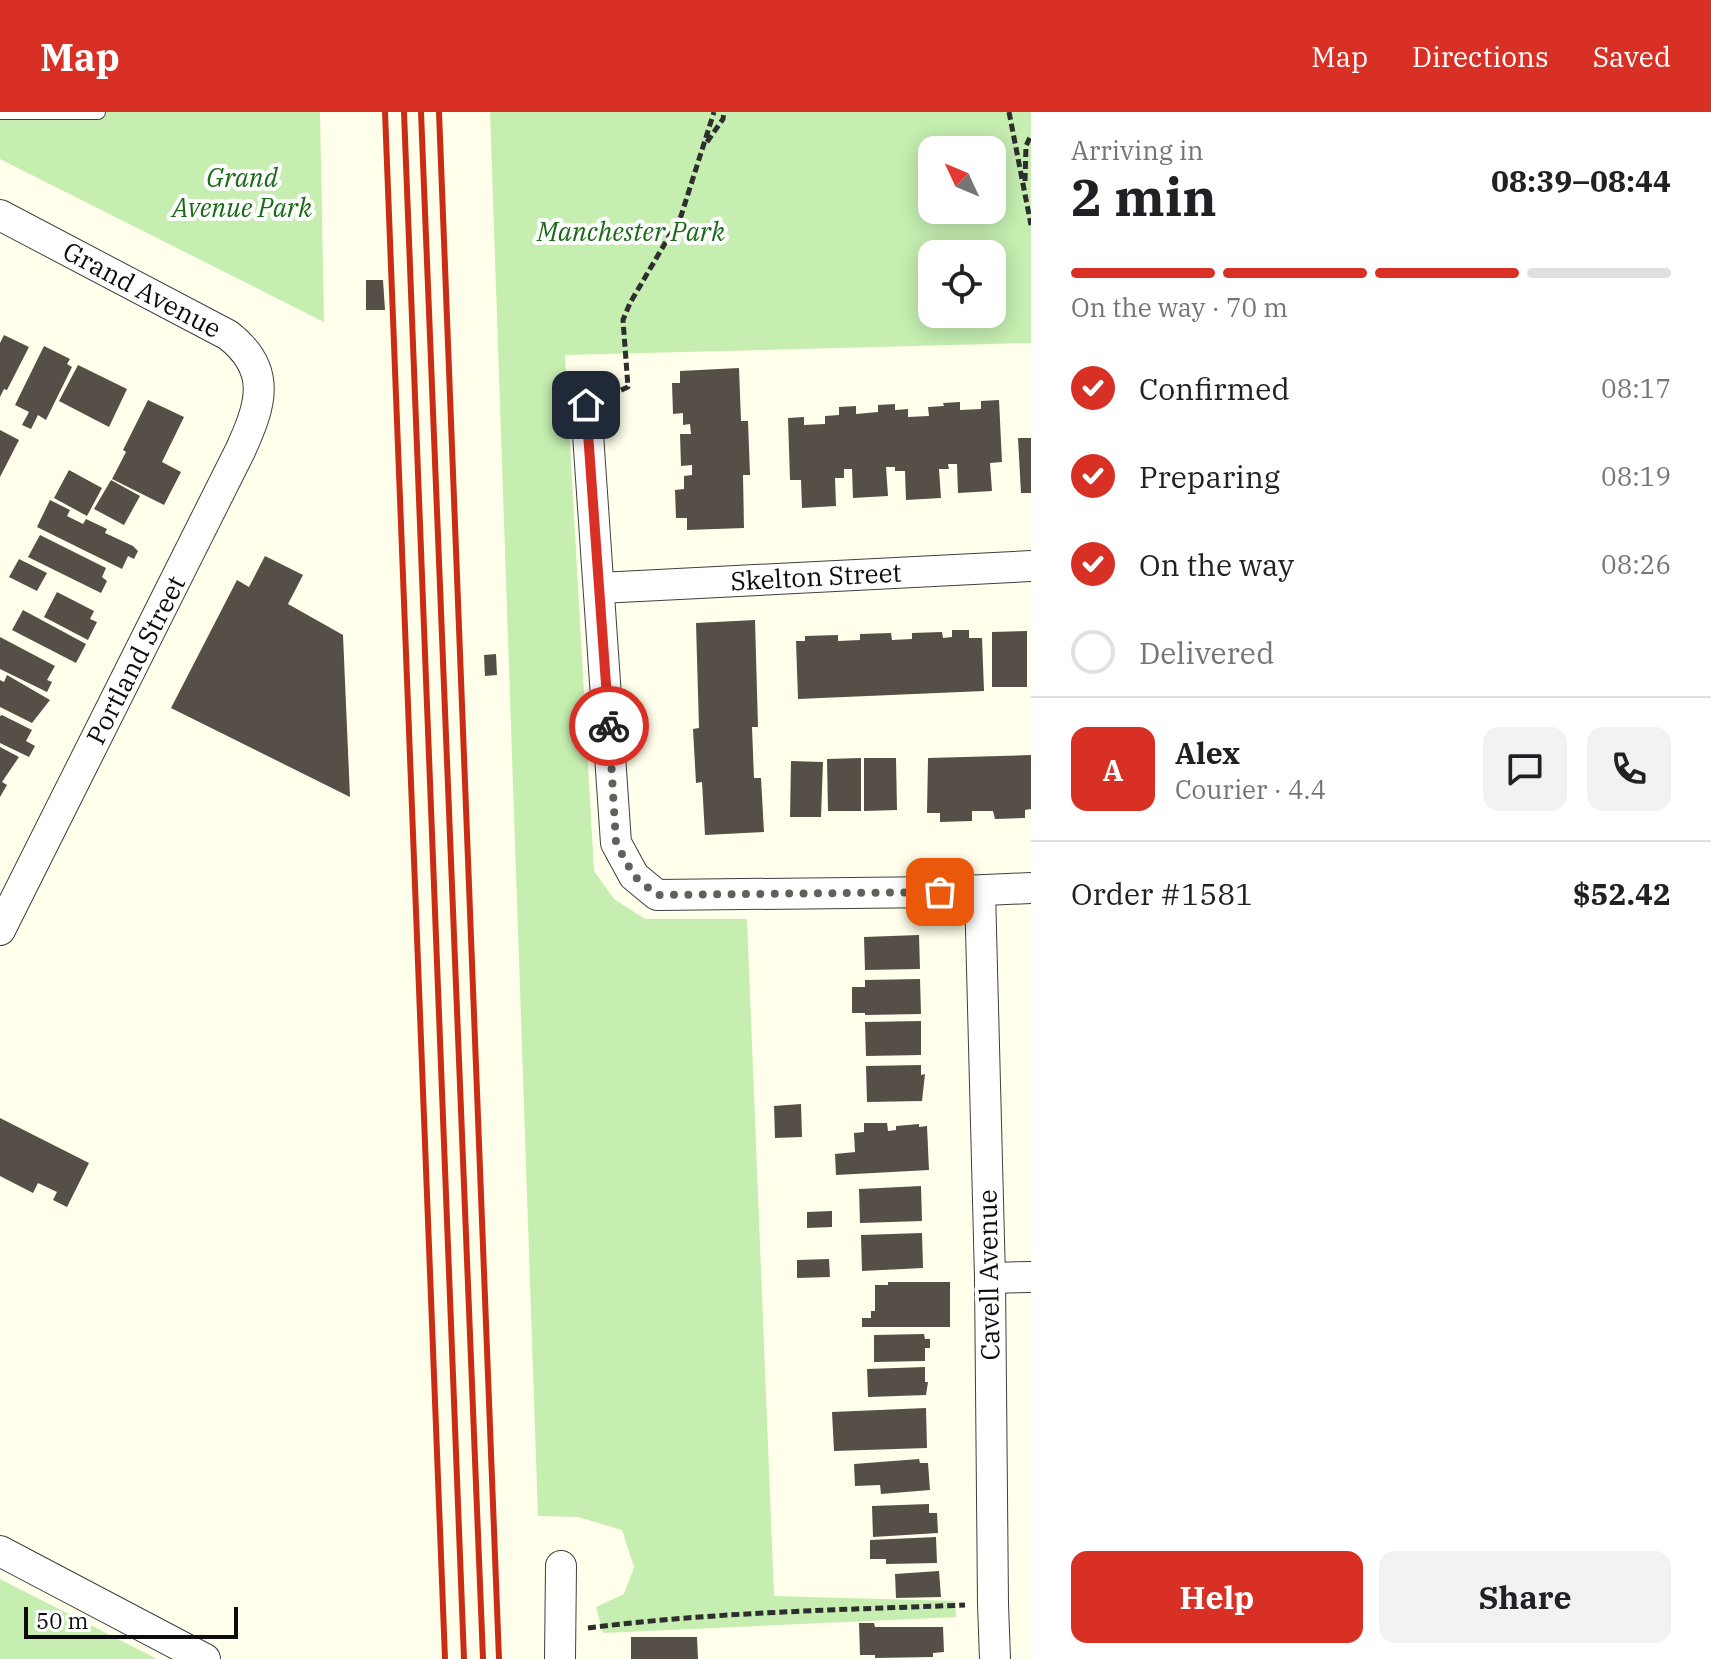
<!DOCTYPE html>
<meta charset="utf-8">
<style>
:root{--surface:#fff;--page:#f2f2f2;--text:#202124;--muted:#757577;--line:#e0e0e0;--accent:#d93025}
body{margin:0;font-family:"IBM Plex Serif",serif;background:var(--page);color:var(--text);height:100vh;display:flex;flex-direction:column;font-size:30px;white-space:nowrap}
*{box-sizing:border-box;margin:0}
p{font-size:26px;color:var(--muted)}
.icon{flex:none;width:44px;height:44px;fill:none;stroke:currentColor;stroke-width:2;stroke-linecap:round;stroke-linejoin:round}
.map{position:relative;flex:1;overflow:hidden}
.panel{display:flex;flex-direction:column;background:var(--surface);width:680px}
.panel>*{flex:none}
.needle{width:52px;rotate:314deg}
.controls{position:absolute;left:918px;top:24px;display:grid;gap:16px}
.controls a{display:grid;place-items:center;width:88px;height:88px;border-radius:16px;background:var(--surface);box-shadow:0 4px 20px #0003;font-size:40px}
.scale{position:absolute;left:24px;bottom:20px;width:214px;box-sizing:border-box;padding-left:8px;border:4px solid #0c0c0c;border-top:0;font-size:22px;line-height:28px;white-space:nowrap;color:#0c0c0c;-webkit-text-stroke:6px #fff;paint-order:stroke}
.pin{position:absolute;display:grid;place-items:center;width:68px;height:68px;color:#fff;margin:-34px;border-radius:16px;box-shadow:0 4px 12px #0006}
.courier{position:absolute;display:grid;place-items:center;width:80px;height:80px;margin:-40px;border:6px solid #d93025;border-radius:50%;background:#fff;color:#222;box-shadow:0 2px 10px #0007}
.headline em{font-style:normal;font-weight:800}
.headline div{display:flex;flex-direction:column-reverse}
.headline{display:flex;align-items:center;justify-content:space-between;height:136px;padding:0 40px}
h1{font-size:52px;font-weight:800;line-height:60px}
.bar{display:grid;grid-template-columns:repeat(4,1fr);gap:12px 8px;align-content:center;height:96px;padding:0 40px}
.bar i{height:10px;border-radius:6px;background:var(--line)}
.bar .on{background:var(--accent)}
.bar p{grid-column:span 4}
.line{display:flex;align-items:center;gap:20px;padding:0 40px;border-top:2px solid var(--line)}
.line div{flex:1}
.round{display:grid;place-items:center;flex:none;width:84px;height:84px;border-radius:16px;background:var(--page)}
ol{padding:0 40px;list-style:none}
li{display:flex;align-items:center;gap:24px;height:88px}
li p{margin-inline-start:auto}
li .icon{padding:8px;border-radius:50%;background:var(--accent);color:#fff;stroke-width:4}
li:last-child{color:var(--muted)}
li i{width:44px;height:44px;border:4px solid var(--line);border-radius:50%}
.cta{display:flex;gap:16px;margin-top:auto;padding:16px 40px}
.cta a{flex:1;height:92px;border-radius:16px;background:var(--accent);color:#fff;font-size:32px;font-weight:800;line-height:92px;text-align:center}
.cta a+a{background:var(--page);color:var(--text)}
header{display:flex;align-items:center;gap:48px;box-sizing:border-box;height:112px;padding:0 40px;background:var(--accent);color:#fff}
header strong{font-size:38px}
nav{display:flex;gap:44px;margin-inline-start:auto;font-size:28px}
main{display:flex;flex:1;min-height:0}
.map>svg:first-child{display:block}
.green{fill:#c5eeb0;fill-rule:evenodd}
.building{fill:#564f47}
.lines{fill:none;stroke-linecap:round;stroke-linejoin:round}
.lane-casing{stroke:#3f3f3f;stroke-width:16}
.street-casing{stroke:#3f3f3f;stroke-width:32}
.path{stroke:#2e2e2e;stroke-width:5;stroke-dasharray:8 4;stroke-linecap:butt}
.lane{stroke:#fff;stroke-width:14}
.street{stroke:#fff;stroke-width:30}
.rail{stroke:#ca2d16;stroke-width:6}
.done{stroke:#61615a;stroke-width:8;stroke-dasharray:0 14.4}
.route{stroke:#d93025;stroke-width:10}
.labels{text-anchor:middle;stroke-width:8;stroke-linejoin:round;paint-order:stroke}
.park-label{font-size:26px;font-style:italic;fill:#186a16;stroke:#fff}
.street-label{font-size:26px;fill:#0c0c0c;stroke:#fff}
</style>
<header>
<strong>Map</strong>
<nav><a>Map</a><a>Directions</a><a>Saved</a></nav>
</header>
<main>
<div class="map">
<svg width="1031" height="1547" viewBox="0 0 1031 1547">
<rect width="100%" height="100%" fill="#ffffeb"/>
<g class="green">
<path d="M0,0h320l4,210 -324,-163z"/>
<path d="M490,0h541v231l-466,12 29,516 20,28 31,20h102l27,677 181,5 1,16 -353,16 -7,-26 28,-13 10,-27 -12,-37 -44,-13 -40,-1zM932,38h60v60h-60zM932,142h60v60h-60z"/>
<path d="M0,1467l157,80h-157z"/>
</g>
<g class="building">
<path d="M366,168h17l2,30h-19z"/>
<path d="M4,223l25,12 -22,43 -3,-1 -4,8v-54z"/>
<path d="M44,234l26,13 -3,5 5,3 -26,53 -8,-5 -7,14 -9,-4 7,-13 -14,-7z"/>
<path d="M78,253l49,24 -18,38 -50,-26z"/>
<path d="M739,256l2,53h7l2,54h-7l1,53 -57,2v-12h-11l-1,-28 9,-1v-13l8,-1v-10l-11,1 -1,-32h11l-1,-10 -7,1v-12l-10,1 -1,-31h8v-12z"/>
<path d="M148,288l36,17 -22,45 19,10 -17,33 -52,-26 14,-27 -3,-2z"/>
<path d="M999,288l3,62 -12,1 2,28 -34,2 -1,-29h-9l1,5h-10l2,29 -35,2 -1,-29h-10v-4h-9l2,29 -35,2 -1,-29h-8v9h-9l1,28 -34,2 -1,-28h-11l-2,-62 16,-1v8l21,-1v-8l14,-1v-8l17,-1v8l22,-2v-7l17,-1v6l13,-1v8l21,-1 -1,-9 16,-1 -1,-3 17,-1v8l21,-1v-8z"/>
<path d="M0,318l19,10 -19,37z"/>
<path d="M1018,326h13v55h-10z"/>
<path d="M69,358l33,18 -15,28 -33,-18z"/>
<path d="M111,368l29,16 -16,29 -30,-16z"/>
<path d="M50,388l20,10 -3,6 16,8 3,-5 21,10 -2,4 28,13 5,5 -4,8 -6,-3 -6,13 -85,-42z"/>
<path d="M40,423l66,33 -4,9 5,4 -6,12 -73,-36z"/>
<path d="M265,444l38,19 -15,29 55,31 7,162 -179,-89 66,-128 12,7z"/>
<path d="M19,447l28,14 -10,18 -28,-14z"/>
<path d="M57,480l37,19 -4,8 7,3 -9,18 -44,-23z"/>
<path d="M23,498l63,34 -10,19 -64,-33z"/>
<path d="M755,508l3,107h-6l2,51h7l3,54 -59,3 -3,-53 -6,1 -3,-54 6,-1 -3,-105z"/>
<path d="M952,518h17v8h13l2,53 -186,8 -2,-58h9v-5l33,-1v6l22,-1v-6l31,-1 1,7 20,-1v-6l30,-1 1,6 9,-1z"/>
<path d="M1027,519v56h-35v-55z"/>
<path d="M0,525l55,29 -8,14 5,2 -5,10 -47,-23z"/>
<path d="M496,542l1,21 -12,1 -1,-21z"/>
<path d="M7,563l43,25 -18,23 -32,-16v-27l4,2z"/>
<path d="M2,603l30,15 -6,11 9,5 -6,11 -29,-14v-27z"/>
<path d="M0,635l19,10 -17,25 5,3 -7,12z"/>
<path d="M1031,643v54l-6,1v8l-30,1 -2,-8h-21v10l-32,1v-9h-13l1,-55z"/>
<path d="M861,646v53h-33l-1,-52z"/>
<path d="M864,646h32l1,52 -33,1z"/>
<path d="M791,649l32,1 -2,55h-31z"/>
<path d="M919,823l1,34 -55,1 -1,-33z"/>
<path d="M920,867l1,35 -56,1v-2h-13v-26h13v-7z"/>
<path d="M921,909v34l-55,1 -1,-34z"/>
<path d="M921,953v10l4,-1 -3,27 -55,1 -1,-36z"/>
<path d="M801,992l1,33 -27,1 -1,-32z"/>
<path d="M0,1006l89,45 -22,44 -14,-7 4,-8 -19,-9 -5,10 -33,-17z"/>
<path d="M864,1011h23l1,8 8,-1v-4l23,-2v3l8,-1 2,44 -93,5 -1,-21 20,-2 -1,-19 10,-1z"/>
<path d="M921,1074l1,35 -62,2 -1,-34z"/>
<path d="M832,1099v16l-25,1v-16z"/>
<path d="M922,1121l1,35 -61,3 -1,-36z"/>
<path d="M829,1147l1,18 -33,1v-18z"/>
<path d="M888,1170h62v45h-88v-9h9v-7h4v-26h13z"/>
<path d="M924,1222l1,5h5v9h-5v13l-51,1v-27z"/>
<path d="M925,1255v15h3l-2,13 -58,2 -1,-28z"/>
<path d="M926,1296l1,40 -93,3 -2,-39z"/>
<path d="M919,1347l1,4h8l2,27 -49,4 -1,-9 -25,1 -1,-22z"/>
<path d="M929,1392v9h8l1,20 -65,4 -1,-31z"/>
<path d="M936,1425l1,26 -51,1v-5h-16v-19z"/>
<path d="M939,1459l2,26 -45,1 -1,-24z"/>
<path d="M859,1511h15l1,4h68l1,25 -11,1v4l-58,1v-3h-15z"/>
<path d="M631,1525h66l1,22h-67z"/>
</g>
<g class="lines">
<g class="lane-casing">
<path id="lane" d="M0,0h98"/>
</g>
<g class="street-casing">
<g id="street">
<path d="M0,103l228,120c45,35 33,70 12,116l-240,479"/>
<path d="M586,293l30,438 18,33 23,19 283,-3 91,-4"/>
<path d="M600,476l431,-22"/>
<path d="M980,779l10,387 3,326 2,55"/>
<path d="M990,1166l41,-1"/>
<path d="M0,1439l205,108"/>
<path d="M560,1547l1,-93"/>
</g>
</g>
<g class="path">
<path d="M1009,0l22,113"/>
<path d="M707,30l16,-23 1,-7"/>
<path d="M1025,69l1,-35 5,-11"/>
<path d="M610,283l18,-8 -5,-67 7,-17 51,-87 33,-104"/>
<path d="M588,1516c125,-16 251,-18 377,-23"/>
</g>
<use href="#lane" class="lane"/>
<use href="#street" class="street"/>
<g class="rail">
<path d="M385,0l60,1547"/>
<path d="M404,0l60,1547"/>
<path d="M421,0l62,1547"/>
<path d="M439,0l60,1547"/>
</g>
</g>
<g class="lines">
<path class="done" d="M609,614l7,117 18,33 23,19 283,-3"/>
<path class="route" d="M586,293l23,321"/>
</g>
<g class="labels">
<g class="park-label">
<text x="242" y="75">Grand<tspan x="242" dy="30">Avenue Park</tspan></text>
<text x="631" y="129">Manchester Park</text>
</g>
<g class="street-label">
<text transform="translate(142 178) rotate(28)" y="9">Grand Avenue</text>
<text transform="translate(816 465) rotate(-3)" y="9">Skelton Street</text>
<text transform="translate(136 548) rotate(-63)" y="9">Portland Street</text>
<text transform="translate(989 1163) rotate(-91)" y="9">Cavell Avenue</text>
</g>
</g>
</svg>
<div class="controls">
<a><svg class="needle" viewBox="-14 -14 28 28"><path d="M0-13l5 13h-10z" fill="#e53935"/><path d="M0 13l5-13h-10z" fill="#757577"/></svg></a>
<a><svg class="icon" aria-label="locate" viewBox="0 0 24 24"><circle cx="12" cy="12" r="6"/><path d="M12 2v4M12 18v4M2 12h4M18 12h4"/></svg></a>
</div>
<div class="scale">50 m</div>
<div class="pin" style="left:940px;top:780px;background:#ea580c"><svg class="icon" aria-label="bag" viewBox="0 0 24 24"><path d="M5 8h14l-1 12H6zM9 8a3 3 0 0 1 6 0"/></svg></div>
<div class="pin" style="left:586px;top:293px;background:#1f2937"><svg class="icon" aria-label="home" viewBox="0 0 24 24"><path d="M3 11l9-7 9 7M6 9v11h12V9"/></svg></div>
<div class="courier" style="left:609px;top:614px"><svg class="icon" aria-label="bike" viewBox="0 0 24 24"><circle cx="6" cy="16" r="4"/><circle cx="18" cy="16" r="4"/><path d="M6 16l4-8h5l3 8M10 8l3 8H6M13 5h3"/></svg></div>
</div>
<section class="panel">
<div class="headline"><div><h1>2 min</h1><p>Arriving in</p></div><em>08:39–08:44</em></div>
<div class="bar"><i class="on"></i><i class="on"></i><i class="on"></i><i></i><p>On the way · 70 m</p></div>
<ol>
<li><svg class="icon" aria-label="check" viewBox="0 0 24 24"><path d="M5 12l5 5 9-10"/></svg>Confirmed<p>08:17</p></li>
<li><svg class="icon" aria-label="check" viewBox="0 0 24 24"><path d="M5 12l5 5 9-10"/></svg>Preparing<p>08:19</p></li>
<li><svg class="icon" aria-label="check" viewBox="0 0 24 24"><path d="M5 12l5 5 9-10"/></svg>On the way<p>08:26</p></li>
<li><i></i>Delivered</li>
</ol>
<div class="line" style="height:144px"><b class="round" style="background:var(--accent);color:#fff">A</b><div><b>Alex</b><p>Courier · 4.4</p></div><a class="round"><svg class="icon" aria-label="chat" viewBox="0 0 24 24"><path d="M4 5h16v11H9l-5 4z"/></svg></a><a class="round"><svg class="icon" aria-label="phone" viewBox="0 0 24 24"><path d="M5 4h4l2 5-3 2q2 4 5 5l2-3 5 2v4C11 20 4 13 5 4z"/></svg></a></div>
<div class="line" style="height:104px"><div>Order #1581</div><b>$52.42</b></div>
<div class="cta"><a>Help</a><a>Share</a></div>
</section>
</main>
